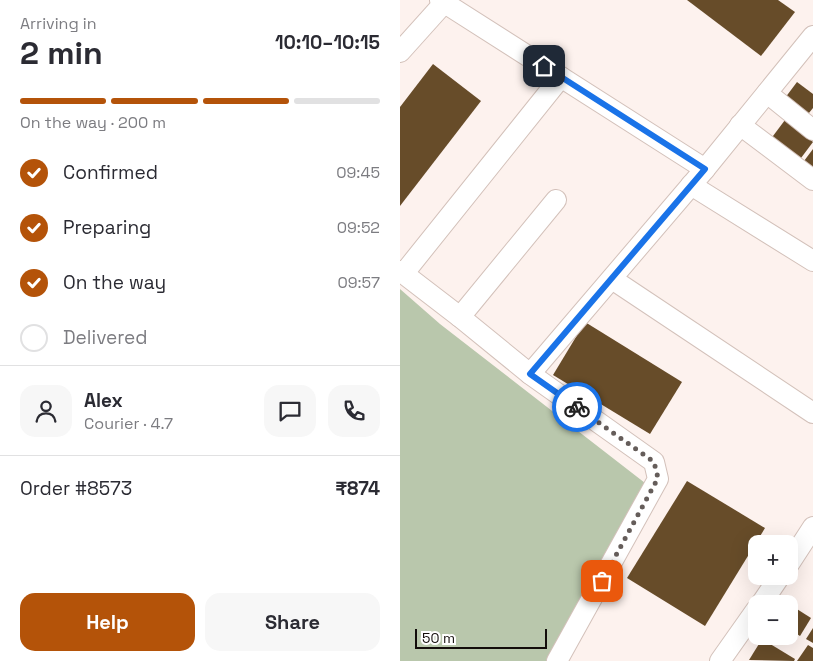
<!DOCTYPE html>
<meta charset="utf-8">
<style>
:root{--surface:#fff;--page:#f7f7f7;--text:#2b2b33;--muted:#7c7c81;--line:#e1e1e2;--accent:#b45309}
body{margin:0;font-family:"Space Grotesk",sans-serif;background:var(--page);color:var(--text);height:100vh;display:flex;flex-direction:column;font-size:19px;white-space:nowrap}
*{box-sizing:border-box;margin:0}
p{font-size:16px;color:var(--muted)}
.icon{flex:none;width:28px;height:28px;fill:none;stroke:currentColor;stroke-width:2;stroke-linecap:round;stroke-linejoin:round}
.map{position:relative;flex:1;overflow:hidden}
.details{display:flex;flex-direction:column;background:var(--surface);width:400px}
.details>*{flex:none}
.fabs{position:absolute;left:348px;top:535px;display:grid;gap:10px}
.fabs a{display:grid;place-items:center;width:50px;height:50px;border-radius:10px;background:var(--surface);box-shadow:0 5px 20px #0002;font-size:25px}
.scale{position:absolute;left:15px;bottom:12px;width:132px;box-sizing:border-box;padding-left:5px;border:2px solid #130d0b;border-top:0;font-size:14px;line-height:18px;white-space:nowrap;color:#130d0b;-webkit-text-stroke:4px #fff;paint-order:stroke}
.pin{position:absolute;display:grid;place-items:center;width:42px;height:42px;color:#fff;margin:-21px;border-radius:10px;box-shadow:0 2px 8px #0006}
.courier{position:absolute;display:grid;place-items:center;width:50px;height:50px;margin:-25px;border:4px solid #1a73e8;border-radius:50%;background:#fff;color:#222;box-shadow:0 1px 6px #0007}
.head em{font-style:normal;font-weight:800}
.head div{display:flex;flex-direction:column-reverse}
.head{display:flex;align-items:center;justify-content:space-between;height:85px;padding:0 20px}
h1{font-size:32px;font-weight:800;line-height:38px}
.bar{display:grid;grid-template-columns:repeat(4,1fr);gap:8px 5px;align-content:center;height:60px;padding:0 20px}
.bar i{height:6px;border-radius:4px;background:var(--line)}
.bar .active{background:var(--accent)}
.bar p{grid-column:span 4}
.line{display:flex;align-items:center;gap:12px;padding:0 20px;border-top:1px solid var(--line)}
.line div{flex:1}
.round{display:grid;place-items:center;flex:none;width:52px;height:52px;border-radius:15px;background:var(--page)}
ol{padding:0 20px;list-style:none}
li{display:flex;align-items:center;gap:15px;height:55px}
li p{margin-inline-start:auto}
li .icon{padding:5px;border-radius:50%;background:var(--accent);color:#fff;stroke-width:4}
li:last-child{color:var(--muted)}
li i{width:28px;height:28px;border:2px solid var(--line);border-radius:50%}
.button{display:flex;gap:10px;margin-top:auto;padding:10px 20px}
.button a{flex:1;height:58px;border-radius:15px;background:var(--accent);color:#fff;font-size:20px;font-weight:800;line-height:58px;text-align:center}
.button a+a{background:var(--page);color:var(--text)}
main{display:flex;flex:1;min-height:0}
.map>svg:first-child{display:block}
.green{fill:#b9c7ac}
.building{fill:#674c29}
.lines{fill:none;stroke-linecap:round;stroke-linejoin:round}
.street-casing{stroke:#d3c1ba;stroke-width:22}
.street{stroke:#fff;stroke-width:20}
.done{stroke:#655d5a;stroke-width:5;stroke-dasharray:0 9}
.route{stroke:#1a73e8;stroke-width:6}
</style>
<main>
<section class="details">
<div class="head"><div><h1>2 min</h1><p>Arriving in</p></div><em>10:10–10:15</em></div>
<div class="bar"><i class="active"></i><i class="active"></i><i class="active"></i><i></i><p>On the way · 200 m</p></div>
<ol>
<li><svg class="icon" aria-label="check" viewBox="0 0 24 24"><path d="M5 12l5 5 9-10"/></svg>Confirmed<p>09:45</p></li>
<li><svg class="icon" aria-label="check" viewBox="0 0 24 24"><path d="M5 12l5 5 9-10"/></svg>Preparing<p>09:52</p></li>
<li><svg class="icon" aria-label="check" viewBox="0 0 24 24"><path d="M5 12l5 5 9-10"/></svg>On the way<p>09:57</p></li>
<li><i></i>Delivered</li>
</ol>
<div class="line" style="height:90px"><a class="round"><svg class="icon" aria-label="person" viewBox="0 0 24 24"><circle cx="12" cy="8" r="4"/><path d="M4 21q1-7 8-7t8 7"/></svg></a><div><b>Alex</b><p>Courier · 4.7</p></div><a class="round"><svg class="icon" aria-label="chat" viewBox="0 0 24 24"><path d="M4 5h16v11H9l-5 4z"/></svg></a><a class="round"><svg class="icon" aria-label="phone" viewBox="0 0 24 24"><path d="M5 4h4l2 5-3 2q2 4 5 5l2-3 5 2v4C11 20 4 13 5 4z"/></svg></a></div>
<div class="line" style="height:65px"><div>Order #8573</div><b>₹874</b></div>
<div class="button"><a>Help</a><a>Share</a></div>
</section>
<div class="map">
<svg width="413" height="661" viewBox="0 0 413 661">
<rect width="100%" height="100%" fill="#fdf2ee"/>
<path class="green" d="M0,289l40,35 205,159 -99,178h-146z"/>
<g class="building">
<path d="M287,0h91l17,12 -34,44z"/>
<path d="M33,64l48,37 -81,105v-99z"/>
<path d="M397,82l16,12v14l-9,11 -22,-17z"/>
<path d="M385,120l28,22 -15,20 -28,-22z"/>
<path d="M413,149v20l-9,-8z"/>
<path d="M185,322l97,60 -32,52 -97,-59z"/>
<path d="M287,481l78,47 -60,98 -78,-48z"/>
<path d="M374,595l15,9h-20z"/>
<path d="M389,604l22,14 -11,18 -11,-7z"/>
<path d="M413,628v15l-7,-4z"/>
<path d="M362,639l33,20 -1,2 -45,-1z"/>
<path d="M408,645l5,3v13h-16z"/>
</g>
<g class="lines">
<g class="street-casing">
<g id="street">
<path d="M40,0l265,169"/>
<path d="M0,52l44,-49"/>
<path d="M367,93l46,37"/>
<path d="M340,125l73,55"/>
<path d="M291,185l122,76"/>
<path d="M0,271l60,46 70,57 175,-205 108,-133"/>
<path d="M4,273l157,-196"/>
<path d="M212,279l201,134"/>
<path d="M60,317l96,-117"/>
<path d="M130,374l124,88 4,17 -101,182"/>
<path d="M389,564l24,-37"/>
<path d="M361,604l19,-28"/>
<path d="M320,661l36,-51"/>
</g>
</g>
<use href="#street" class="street"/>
</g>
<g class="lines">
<path class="done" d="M177,407l77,55 4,16 -56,103"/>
<path class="route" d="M144,66l161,103 -175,205 47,33"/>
</g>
</svg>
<div class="fabs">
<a>+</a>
<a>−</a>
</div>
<div class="scale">50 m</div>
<div class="pin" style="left:202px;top:581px;background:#ea580c"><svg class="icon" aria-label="bag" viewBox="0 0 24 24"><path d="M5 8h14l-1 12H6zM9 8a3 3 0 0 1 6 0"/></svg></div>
<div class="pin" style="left:144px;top:66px;background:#1f2937"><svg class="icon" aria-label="home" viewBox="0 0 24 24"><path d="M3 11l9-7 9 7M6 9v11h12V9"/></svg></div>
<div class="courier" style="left:177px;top:407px"><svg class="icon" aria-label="bike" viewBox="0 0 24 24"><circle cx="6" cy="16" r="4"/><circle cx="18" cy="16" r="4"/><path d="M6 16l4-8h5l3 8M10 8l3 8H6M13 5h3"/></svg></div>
</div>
</main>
